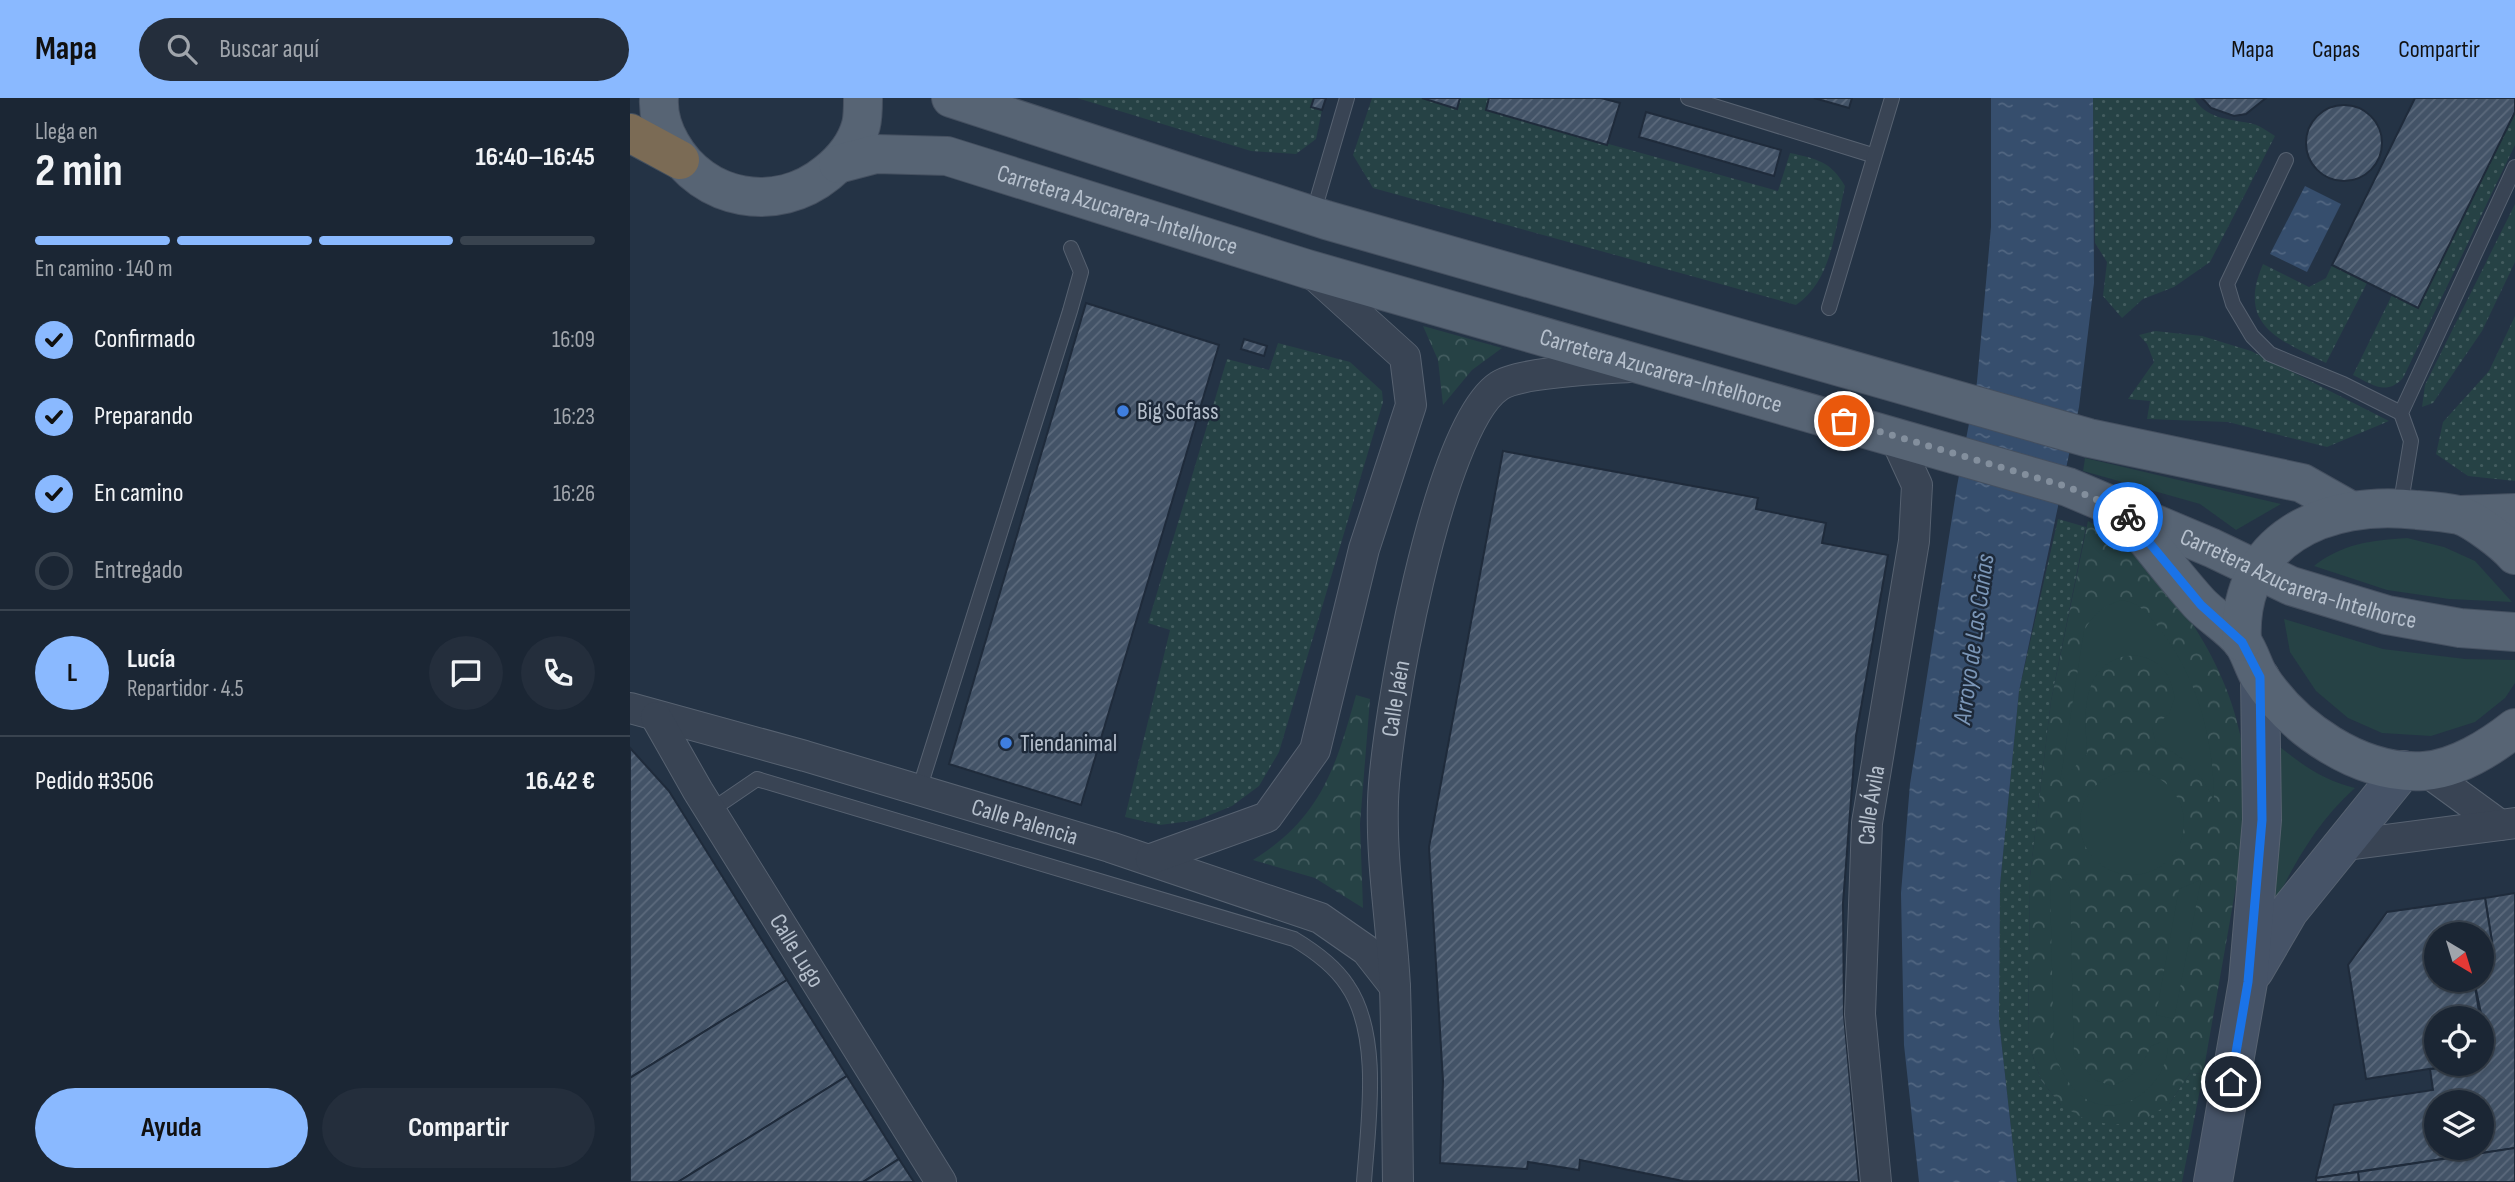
<!DOCTYPE html>
<html lang="es">
<meta charset="utf-8">
<style>
:root{--surface:#1b2634;--page:#242e3c;--text:#f1f3f6;--muted:#a0a5ac;--line:#39434f;--accent:#8ab9ff}
body{margin:0;font-family:"Sofia Sans Condensed",sans-serif;background:var(--page);color:var(--text);height:100vh;display:flex;flex-direction:column;font-size:26px;white-space:nowrap}
*{box-sizing:border-box;margin:0}
p{font-size:23px;color:var(--muted)}
.icon{flex:none;width:38px;height:38px;fill:none;stroke:currentColor;stroke-width:2;stroke-linecap:round;stroke-linejoin:round}
.map{position:relative;flex:1;overflow:hidden}
.sheet{display:flex;flex-direction:column;background:var(--surface);width:630px}
.sheet>*{flex:none}
.needle{width:46px;rotate:142deg}
.tools{position:absolute;left:1794px;top:824px;display:grid;gap:14px}
.tools a{display:grid;place-items:center;width:70px;height:70px;border-radius:50%;background:var(--surface);box-shadow:0 2px 5px #0004,0 0 0 2px var(--line);font-size:35px}
.pin{position:absolute;display:grid;place-items:center;width:60px;height:60px;color:#fff;margin:-30px;border:4px solid #fff;border-radius:50%;box-shadow:0 2px 7px #0007}
.courier{position:absolute;display:grid;place-items:center;width:70px;height:70px;margin:-35px;border:5px solid #1a73e8;border-radius:50%;background:#fff;color:#222;box-shadow:0 2px 9px #0007}
.headline em{font-style:normal;font-weight:700}
.headline div{display:flex;flex-direction:column-reverse}
.headline{display:flex;align-items:center;justify-content:space-between;height:119px;padding:0 35px}
h1{font-size:46px;font-weight:700;line-height:52px}
.bar{display:grid;grid-template-columns:repeat(4,1fr);gap:10px 7px;align-content:center;height:84px;padding:0 35px}
.bar i{height:9px;border-radius:5px;background:var(--line)}
.bar .selected{background:var(--accent)}
.bar p{grid-column:span 4}
.line{display:flex;align-items:center;gap:18px;padding:0 35px;border-top:2px solid var(--line)}
.line div{flex:1}
.round{display:grid;place-items:center;flex:none;width:74px;height:74px;border-radius:37px;background:var(--page)}
ol{padding:0 35px;list-style:none}
li{display:flex;align-items:center;gap:21px;height:77px}
li p{margin-inline-start:auto}
li .icon{padding:7px;border-radius:50%;background:var(--accent);color:#111;stroke-width:4}
li:last-child{color:var(--muted)}
li i{width:38px;height:38px;border:4px solid var(--line);border-radius:50%}
.button{display:flex;gap:14px;margin-top:auto;padding:14px 35px}
.button a{flex:1;height:80px;border-radius:42px;background:var(--accent);color:#111;font-size:28px;font-weight:700;line-height:80px;text-align:center}
.button a+a{background:var(--page);color:var(--text)}
header{display:flex;align-items:center;gap:42px;box-sizing:border-box;height:98px;padding:0 35px;background:var(--accent);color:#111}
header strong{font-size:33px}
nav{display:flex;gap:38px;margin-inline-start:auto;font-size:24px}
.search{width:490px;height:63px;background:var(--page);display:flex;align-items:center;gap:18px;box-sizing:border-box;padding:0 24px;border-radius:38px;color:var(--muted);font-size:26px}
main{display:flex;flex:1;min-height:0}
.map>svg:first-child{display:block}
.grass{fill:url(#grass-dots)}
.park{fill:url(#park-crowns)}
.garden{fill:#264245}
.water{fill:url(#water-ripples)}
.building{fill:url(#building-hatch);stroke:#1f2b3b;stroke-width:2;fill-rule:evenodd}
.lines{fill:none;stroke-linecap:round;stroke-linejoin:round}
.service-casing{stroke:#576271;stroke-width:16}
.minor-casing{stroke:#576271;stroke-width:32}
.secondary-casing{stroke:#576271;stroke-width:40}
.primary-casing{stroke:#455060;stroke-width:40}
.motorway-casing{stroke:#434f5e;stroke-width:40}
.service{stroke:#394454;stroke-width:14}
.minor{stroke:#394454;stroke-width:30}
.secondary{stroke:#465367;stroke-width:38}
.primary{stroke:#576474;stroke-width:38}
.motorway{stroke:#7b6b55;stroke-width:38}
.done{stroke:#838f9d;stroke-width:7;stroke-dasharray:0 12.6}
.route{stroke:#1a73e8;stroke-width:9}
.shop-dot{fill:#3f7fe0;stroke:#1d2939;stroke-width:2.5}
.labels{text-anchor:middle;stroke-width:5;stroke-linejoin:round;paint-order:stroke}
.street-label{font-size:24px;fill:#b6c0cd;stroke:#1d2939}
.poi-label{font-size:24px;fill:#b6c0cd;stroke:#1d2939;text-anchor:start}
.water-label{font-size:26px;font-style:italic;fill:#7b96b7;stroke:#1d2939}
</style>
<header>
<strong>Mapa</strong>
<div class="search"><svg class="icon" aria-label="search" viewBox="0 0 24 24"><circle cx="10" cy="10" r="6"/><path d="M15 15l6 6"/></svg>Buscar aquí</div>
<nav><a>Mapa</a><a>Capas</a><a>Compartir</a></nav>
</header>
<main>
<section class="sheet">
<div class="headline"><div><h1>2 min</h1><p>Llega en</p></div><em>16:40–16:45</em></div>
<div class="bar"><i class="selected"></i><i class="selected"></i><i class="selected"></i><i></i><p>En camino · 140 m</p></div>
<ol>
<li><svg class="icon" aria-label="check" viewBox="0 0 24 24"><path d="M5 12l5 5 9-10"/></svg>Confirmado<p>16:09</p></li>
<li><svg class="icon" aria-label="check" viewBox="0 0 24 24"><path d="M5 12l5 5 9-10"/></svg>Preparando<p>16:23</p></li>
<li><svg class="icon" aria-label="check" viewBox="0 0 24 24"><path d="M5 12l5 5 9-10"/></svg>En camino<p>16:26</p></li>
<li><i></i>Entregado</li>
</ol>
<div class="line" style="height:126px"><b class="round" style="background:var(--accent);color:#111">L</b><div><b>Lucía</b><p>Repartidor · 4.5</p></div><a class="round"><svg class="icon" aria-label="chat" viewBox="0 0 24 24"><path d="M4 5h16v11H9l-5 4z"/></svg></a><a class="round"><svg class="icon" aria-label="phone" viewBox="0 0 24 24"><path d="M5 4h4l2 5-3 2q2 4 5 5l2-3 5 2v4C11 20 4 13 5 4z"/></svg></a></div>
<div class="line" style="height:91px"><div>Pedido #3506</div><b>16.42 €</b></div>
<div class="button"><a>Ayuda</a><a>Compartir</a></div>
</section>
<div class="map">
<svg width="1885" height="1084" viewBox="0 0 1885 1084">
<defs>
<pattern id="grass-dots" width="8" height="8" patternUnits="userSpaceOnUse" patternTransform="scale(1.75)"><rect width="8" height="8" fill="#264245"/><path d="M2 2h.1M6 6h.1" fill="none" stroke="#435c5f" stroke-width="1.8" stroke-linecap="round"/></pattern>
<pattern id="park-crowns" width="20" height="18" patternUnits="userSpaceOnUse" patternTransform="scale(1.75)"><rect width="20" height="18" fill="#264245"/><path d="M2 6a3 3 0 1 1 6 0M12 15a3 3 0 1 1 6 0" fill="none" stroke="#435c5f"/></pattern>
<pattern id="water-ripples" width="26" height="14" patternUnits="userSpaceOnUse" patternTransform="scale(1.75)"><rect width="26" height="14" fill="#364e6d"/><path d="M2 4q2-2 4 0t4 0M15 11q2-2 4 0t4 0" fill="none" stroke="#516681"/></pattern>
<pattern id="building-hatch" width="6" height="6" patternUnits="userSpaceOnUse" patternTransform="scale(1.75)"><rect width="6" height="6" fill="#435367"/><path d="M-1 1l2-2M0 6l6-6M5 7l2-2" fill="none" stroke="#5c6a7c"/></pattern>
</defs>
<rect width="100%" height="100%" fill="#243345"/>
<g class="grass">
<path d="M447,0h237l-2,9 10,3 -6,29 -20,15 -45,-3z"/>
<path d="M742,0h50l34,11 4,-11h29l-3,12 292,81 12,-38c28,6 41,9 55,33 -10,41 -12,94 -49,119l-423,-117 -20,-33z"/>
<path d="M1463,0h101c12,21 35,21 55,25 9,1 18,8 26,13l-65,126 -36,25 -31,12 -21,19 -19,-22 4,-34 -12,-19z"/>
<path d="M1885,14v33l-112,233c-17,18 -30,7 -50,-3l39,-80 27,12z"/>
<path d="M1885,106v58l-33,69 -49,72 -11,4 3,-22z"/>
<path d="M1633,166l46,23 17,-9 6,-13 35,18 -41,80c-46,-23 -90,-37 -63,-99z"/>
<path d="M1885,218v165l-47,-5 -32,-22 7,-32 46,-51z"/>
<path d="M1525,233l47,5 49,15 138,70 -62,26 -99,-25 -81,-3 3,-18 -22,-2 26,-37 -7,-18 -8,-9z"/>
<path d="M648,245l72,19 32,29 1,11 -104,350 -20,34 -27,20 -34,14 -38,5 -35,-8 45,-187 -22,-7 79,-264 42,11z"/>
<path d="M1428,421l28,8 -35,174 -21,175 -2,166 13,38 20,25 108,-1 21,-31 13,1 -21,108h-165l-18,-161 1,-136 19,-194z"/>
</g>
<g class="park">
<path d="M793,228l79,22 -30,22 -29,35 -5,-45z"/>
<path d="M1458,423c71,39 136,133 152,213 6,29 7,60 7,90l-44,250 -13,-1 -21,31 -24,15 -31,6 -28,-5 -25,-15 -20,-25 -13,-38 2,-166 21,-175z"/>
<path d="M726,597l14,4 -10,125 3,84 -48,-30 -62,-18c68,-42 83,-93 103,-165z"/>
</g>
<g class="garden">
<path d="M1455,360l196,46 -45,26 -36,-26 -117,-33z"/>
<path d="M1777,440l37,9 31,14 37,41 -63,-3 -62,-9 -73,-24c27,-22 58,-26 93,-28z"/>
<path d="M1492,502c18,3 26,14 37,28 39,50 55,112 55,174 -12,-31 -29,-44 -58,-59l-4,-15 17,-14 6,-17c-3,-10 -5,-21 -13,-29 -21,-21 -54,-14 -68,11 -12,23 -8,51 -7,75l-27,28 24,-151c10,-17 18,-25 38,-31z"/>
<path d="M1654,521l99,30 82,10 50,1v23l-10,15 -30,24 -44,14 -49,-3 -34,-15 -32,-27 -26,-39z"/>
<path d="M1645,645c26,21 47,37 80,45 -46,41 -69,92 -95,146z"/>
<circle cx="1502" cy="725" r="52"/>
<path d="M1428,779l7,3 5,8 4,168 21,24 17,6c22,-9 30,-19 39,-40l10,-4 7,6c-3,40 -52,77 -89,46 -12,-11 -20,-27 -25,-42l-4,-169z"/>
<path d="M1571,782l-27,139 -18,-4 23,-126z"/>
</g>
<g class="water">
<path d="M1361,0h102l1,185 -15,124 -60,284 -19,194 -1,136 18,161h-98l-15,-137 -3,-152 9,-109 47,-298 20,-104 14,-155z"/>
<path d="M1675,88l36,18 -34,68 -37,-18z"/>
</g>
<g class="building">
<path d="M684,0h12l-4,12 -11,-3z"/>
<path d="M792,0h38l-3,11z"/>
<path d="M859,0h112l19,5 -13,42 -121,-35z"/>
<path d="M1184,0h38l-3,10z"/>
<path d="M1572,0h64l-20,16 -12,2 -23,-8z"/>
<path d="M1785,0h100v14l-97,196 -86,-43z"/>
<circle cx="1714" cy="45" r="38"/>
<path d="M1016,14l135,38 -7,26 -135,-39z"/>
<path d="M456,205l133,42 -138,460 -132,-41z"/>
<path d="M614,241l23,7 -3,10 -23,-7z"/>
<path d="M873,353l255,47 -2,11 70,14 -4,20 66,12 -32,181 -13,167 1,112 15,167 -176,-1 -103,-21 -1,10 -51,-8 -1,7 -87,-6 3,-82 -14,-234z"/>
<path d="M0,650l39,43 118,189 -157,98z"/>
<path d="M1885,795v255l-199,30 18,-73 99,-15 -3,-21 52,-5v-46l-8,-38h8v-36l10,-2 -7,-44zM1806,1004h46v46h-46z"/>
<path d="M1855,800l7,44 -10,2v-10h-46v46h38l6,38h-44v46h24l-94,15 -18,-114 39,-53z"/>
<path d="M157,882l60,96 -169,106h-48v-104z"/>
<path d="M217,978l52,83 -36,23h-185z"/>
<path d="M1885,1050v34h-156l-1,-10z"/>
<path d="M269,1061l15,23h-51z"/>
<path d="M1728,1074l1,10h-43v-4z"/>
</g>
<g class="lines">
<g class="service-casing">
<g id="service">
<path d="M1058,0l184,57"/>
<path d="M1656,62l-59,124 6,20 19,32 18,18 73,30 58,29"/>
<path d="M683,116l34,-116"/>
<path d="M1199,210l63,-210"/>
<path d="M1770,410l11,-67 -10,-28 114,-246"/>
<path d="M289,692l151,-479 11,-39 -10,-24"/>
<path d="M80,713l47,-32 537,160c20,12 40,26 53,46 35,50 21,139 17,197"/>
</g>
</g>
<g class="minor-casing">
<g id="minor">
<path id="s1" d="M0,610l175,48 305,91 210,71 46,32 29,37"/>
<path id="s2" d="M26,619l42,74 243,391"/>
<path d="M1796,673l74,54"/>
<path d="M1709,748l176,-23"/>
<path d="M521,761l116,-42 48,-67 49,-201 47,-144 -6,-48 -93,-84"/>
<path id="s3" d="M768,1084c-1,-65 -1,-130 -3,-195 -3,-61 -14,-124 -12,-185 2,-77 54,-375 116,-416 20,-14 102,-17 130,-19"/>
<path id="s4" d="M1246,1084l-16,-168 7,-191 47,-282 3,-56 -23,-50"/>
</g>
</g>
<g class="secondary-casing">
<g id="secondary">
<path d="M1624,873l35,-60 114,-141"/>
<path d="M1583,1084l35,-200 14,-162 -2,-143"/>
</g>
</g>
<g class="primary-casing">
<g id="primary">
<path d="M29,0c-1,16 4,32 12,46 32,57 106,70 156,29 15,-12 29,-29 34,-48 2,-8 2,-18 2,-27"/>
<path d="M321,0l375,122 763,218 213,45 46,26"/>
<path id="s5" d="M208,66l38,-10 71,2 360,113 761,218 144,61 79,38 96,29 73,13 55,4"/>
<path d="M1831,417l54,-2"/>
<path d="M1498,418c23,29 46,59 71,87 13,14 32,24 44,40 7,10 10,23 16,33 34,53 101,99 165,95 32,-2 67,-24 91,-43"/>
<path d="M1612,544c-6,-103 84,-143 175,-132 13,1 28,2 42,5 14,4 46,28 56,40"/>
</g>
</g>
<g class="motorway-casing">
<path id="motorway" d="M0,35l50,27"/>
</g>
<use href="#service" class="service"/>
<use href="#minor" class="minor"/>
<use href="#secondary" class="secondary"/>
<use href="#primary" class="primary"/>
<use href="#motorway" class="motorway"/>
</g>
<g class="lines">
<path class="done" d="M1214,323l224,66 55,24 5,6"/>
<path class="route" d="M1498,419l73,88 41,37 18,35 2,143 -14,162 -17,100"/>
</g>
<g class="shop-dot">
<circle cx="493" cy="313" r="7"/>
<circle cx="376" cy="645" r="7"/>
</g>
<g class="labels">
<g class="street-label">
<text dy="8" stroke="none"><textPath href="#s5" startOffset="289">Carretera Azucarera-Intelhorce</textPath></text>
<text dy="8" stroke="none"><textPath href="#s5" startOffset="856">Carretera Azucarera-Intelhorce</textPath></text>
<text dy="8" stroke="none"><textPath href="#s5" startOffset="1528">Carretera Azucarera-Intelhorce</textPath></text>
<text dy="8" stroke="none"><textPath href="#s3" startOffset="485">Calle Jaén</textPath></text>
<text dy="8" stroke="none"><textPath href="#s4" startOffset="378">Calle Ávila</textPath></text>
<text dy="8" stroke="none"><textPath href="#s1" startOffset="411">Calle Palencia</textPath></text>
<text dy="8" stroke="none"><textPath href="#s2" startOffset="273">Calle Lugo</textPath></text>
</g>
<g class="poi-label">
<text x="507" y="321">Big Sofass</text>
<text x="390" y="653">Tiendanimal</text>
</g>
<g class="water-label">
<text transform="translate(1343 541) rotate(-82)" y="9">Arroyo de Las Cañas</text>
</g>
</g>
</svg>
<div class="tools">
<a><svg class="needle" viewBox="-14 -14 28 28"><path d="M0-13l5 13h-10z" fill="#e53935"/><path d="M0 13l5-13h-10z" fill="#a0a5ac"/></svg></a>
<a><svg class="icon" aria-label="locate" viewBox="0 0 24 24"><circle cx="12" cy="12" r="6"/><path d="M12 2v4M12 18v4M2 12h4M18 12h4"/></svg></a>
<a><svg class="icon" aria-label="layers" viewBox="0 0 24 24"><path d="M12 4l9 5-9 5-9-5zM3 14l9 5 9-5"/></svg></a>
</div>
<div class="pin" style="left:1214px;top:323px;background:#ea580c"><svg class="icon" aria-label="bag" viewBox="0 0 24 24"><path d="M5 8h14l-1 12H6zM9 8a3 3 0 0 1 6 0"/></svg></div>
<div class="pin" style="left:1601px;top:984px;background:#1f2937"><svg class="icon" aria-label="home" viewBox="0 0 24 24"><path d="M3 11l9-7 9 7M6 9v11h12V9"/></svg></div>
<div class="courier" style="left:1498px;top:419px"><svg class="icon" aria-label="bike" viewBox="0 0 24 24"><circle cx="6" cy="16" r="4"/><circle cx="18" cy="16" r="4"/><path d="M6 16l4-8h5l3 8M10 8l3 8H6M13 5h3"/></svg></div>
</div>
</main>
